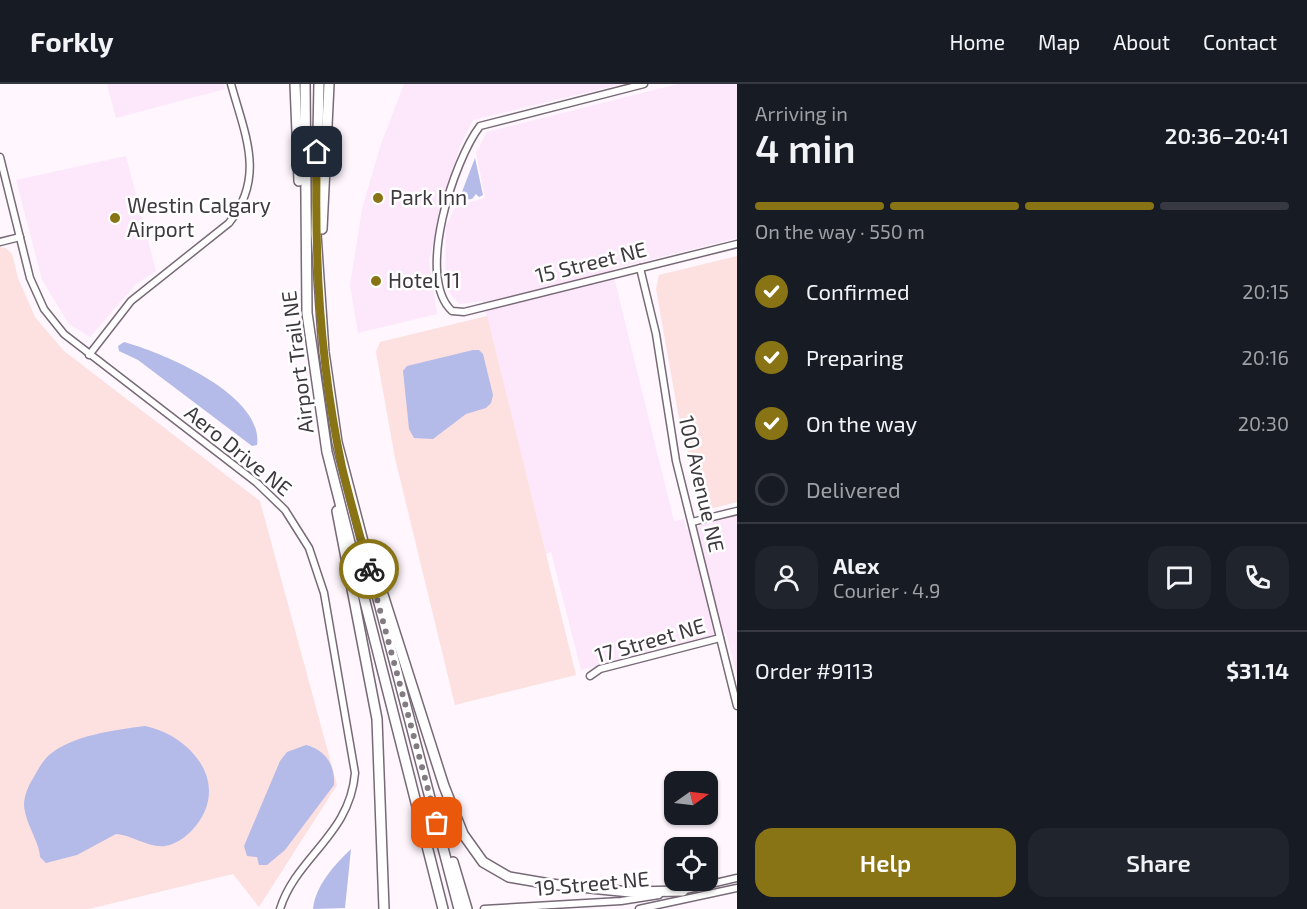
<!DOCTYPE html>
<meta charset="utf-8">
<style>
:root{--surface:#171b24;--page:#20242c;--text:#f1f3f6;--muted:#9ea1a6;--line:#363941;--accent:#887315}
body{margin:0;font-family:"Exo 2",sans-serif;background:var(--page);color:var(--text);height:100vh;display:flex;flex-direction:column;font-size:22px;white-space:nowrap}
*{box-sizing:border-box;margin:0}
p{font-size:20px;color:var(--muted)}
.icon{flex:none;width:33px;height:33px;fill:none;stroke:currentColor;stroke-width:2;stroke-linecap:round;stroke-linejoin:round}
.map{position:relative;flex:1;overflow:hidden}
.details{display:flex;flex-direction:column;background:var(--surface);width:570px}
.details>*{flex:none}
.needle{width:39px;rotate:76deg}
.fabs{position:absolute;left:664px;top:687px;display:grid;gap:12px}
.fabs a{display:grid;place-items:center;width:54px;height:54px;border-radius:12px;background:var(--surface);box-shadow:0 2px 4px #0004;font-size:30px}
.pin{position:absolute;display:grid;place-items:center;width:51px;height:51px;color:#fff;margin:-26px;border-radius:12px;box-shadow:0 3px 9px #0006}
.courier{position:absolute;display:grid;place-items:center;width:60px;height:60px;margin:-30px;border:4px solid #887315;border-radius:50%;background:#fff;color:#222;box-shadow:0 2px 8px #0007}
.summary em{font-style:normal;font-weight:600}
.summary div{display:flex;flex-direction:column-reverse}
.summary{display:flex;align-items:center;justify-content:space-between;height:102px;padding:0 18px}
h1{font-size:39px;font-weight:600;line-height:45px}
.bar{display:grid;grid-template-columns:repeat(4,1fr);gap:9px 6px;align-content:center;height:72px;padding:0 18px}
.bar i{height:8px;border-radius:4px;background:var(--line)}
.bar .current{background:var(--accent)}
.bar p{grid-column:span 4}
.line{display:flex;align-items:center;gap:15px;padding:0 18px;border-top:2px solid var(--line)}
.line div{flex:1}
.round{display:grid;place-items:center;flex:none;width:63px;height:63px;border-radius:18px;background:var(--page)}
ol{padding:0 18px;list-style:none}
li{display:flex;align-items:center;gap:18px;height:66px}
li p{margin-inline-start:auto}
li .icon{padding:6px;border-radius:50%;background:var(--accent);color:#fff;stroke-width:4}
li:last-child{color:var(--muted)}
li i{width:33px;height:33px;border:3px solid var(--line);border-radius:50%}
.cta{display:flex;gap:12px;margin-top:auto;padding:12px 18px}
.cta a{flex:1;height:69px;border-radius:18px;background:var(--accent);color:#fff;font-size:24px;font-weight:600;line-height:69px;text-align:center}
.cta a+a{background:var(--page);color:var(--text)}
header{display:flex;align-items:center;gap:36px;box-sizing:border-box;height:84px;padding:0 30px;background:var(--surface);border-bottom:2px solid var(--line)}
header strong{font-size:28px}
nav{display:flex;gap:33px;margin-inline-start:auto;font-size:21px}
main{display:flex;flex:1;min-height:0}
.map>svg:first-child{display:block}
.built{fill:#fde8fb}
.green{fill:#fde0e0}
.water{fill:#b4bbe8}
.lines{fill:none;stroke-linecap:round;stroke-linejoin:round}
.minor-casing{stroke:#776a76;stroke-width:9}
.highway-casing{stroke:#776a76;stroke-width:12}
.minor{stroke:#fff;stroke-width:6}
.highway{stroke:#fff;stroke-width:9}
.done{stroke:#827b81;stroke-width:6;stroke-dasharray:0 10.8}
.route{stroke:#887315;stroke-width:8}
.poi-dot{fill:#887315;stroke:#fff;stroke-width:2}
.labels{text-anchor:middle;stroke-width:5;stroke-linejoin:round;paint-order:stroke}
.poi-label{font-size:21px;fill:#3e393e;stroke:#fff;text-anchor:start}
.street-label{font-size:21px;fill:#3e393e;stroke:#fff}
</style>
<header>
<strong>Forkly</strong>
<nav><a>Home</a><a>Map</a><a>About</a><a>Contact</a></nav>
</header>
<main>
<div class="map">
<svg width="737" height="825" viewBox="0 0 737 825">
<rect width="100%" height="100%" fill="#fff6fe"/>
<g class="built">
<path d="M107,0h117l1,5 -109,29z"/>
<path d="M404,0h218l-149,36 -13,26 -31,114 8,54 -79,19 -8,-48 12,-76 19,-65z"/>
<path d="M678,0h59v154l-125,31 62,252 10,-2 2,10 51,-13v160l-11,-43 -145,37 -30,-118 -5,2 -63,-253 -24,3 -14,-17 1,-61 10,-20 29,-8 -9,-45 11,-21z"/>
<path d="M126,72l30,115 -21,14 -45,52 -21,-13 -27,-44 -26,-100z"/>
</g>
<g class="green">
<path d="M0,163l6,1 6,6 6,24 17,39 29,34 196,150 77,284 -78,122 -26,-33 -144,35h-89z"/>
<path d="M737,172v246l-27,7 -8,-2 -24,-94 -22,-124 3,-14z"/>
<path d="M487,232l89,359 -121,30 -60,-247 -19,-106 4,-10z"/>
</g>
<g class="water">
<path d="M475,74l8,37 -4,2 -3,-3 -4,5 -10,1 -2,-3z"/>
<path d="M124,258c40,11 140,53 133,103l-5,1 -114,-86 -19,-9 -1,-5z"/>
<path d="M473,266h6l4,4 10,41 -2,8 -5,5 -20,6 -33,25 -19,-1 -5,-9 -6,-58 4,-5z"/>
<path d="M145,642c44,9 84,54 53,97 -8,11 -20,21 -33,23 -17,2 -33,-11 -49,-12l-39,21 -31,8 -6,-6c0,-14 -15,-34 -16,-52 0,-11 6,-22 11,-30 4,-7 8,-14 13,-19 24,-21 67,-26 97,-30z"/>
<path d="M306,661c20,5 29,20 28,40l-49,65 -18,15h-8l-2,-8 -10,-1 -3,-10 36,-85 7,-9z"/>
<path d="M351,765l-6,59 -32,1c2,-23 22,-45 38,-60z"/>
</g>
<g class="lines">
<g class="minor-casing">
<g id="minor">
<path d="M644,0l-164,42c-26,34 -65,151 -28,185l12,1 273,-68"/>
<path d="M0,73l30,121 14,31 20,25 193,149 28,27 24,38 15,45 31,180c-5,62 -59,84 -75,136"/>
<path d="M0,158l20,-5"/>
<path d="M640,184l16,66 20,127 61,245"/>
<path d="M89,271l42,-54 98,-78c37,-46 16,-88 2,-139"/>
<path d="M692,438l45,-11"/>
<path d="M590,592l10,-7 120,-31"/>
<path d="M681,807l56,-13"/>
<path d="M484,825l137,-8 38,-6"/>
<path d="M639,825l98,-21"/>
</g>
</g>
<g class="highway-casing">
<g id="highway">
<path d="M295,0l4,97"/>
<path d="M305,0l2,229 20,139 116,457"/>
<path d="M319,0l-3,150 8,118 13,90 122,467"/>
<path d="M322,145l7,-145"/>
<path d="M337,427l40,208 7,190"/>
<path d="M379,498l65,204 19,48 20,28 26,15 41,7 80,8 53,-1"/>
<path d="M453,778l14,47"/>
</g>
</g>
<use href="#minor" class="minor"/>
<use href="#highway" class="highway"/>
</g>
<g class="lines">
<path class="done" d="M369,485l68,254"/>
<path class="route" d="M317,68c-3,105 3,212 25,315 8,34 18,68 27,102"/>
</g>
<g class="poi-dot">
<circle cx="378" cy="114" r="6"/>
<circle cx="115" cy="134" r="6"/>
<circle cx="376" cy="197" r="6"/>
</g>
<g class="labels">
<g class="poi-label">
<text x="390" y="121">Park Inn</text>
<text x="127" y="129">Westin Calgary<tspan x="127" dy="24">Airport</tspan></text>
<text x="388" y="204">Hotel 11</text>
</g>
<g class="street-label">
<text transform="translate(591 179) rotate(-14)" y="7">15 Street NE</text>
<text transform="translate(298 278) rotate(-97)" y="7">Airport Trail NE</text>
<text transform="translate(238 367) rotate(39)" y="7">Aero Drive NE</text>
<text transform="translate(701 400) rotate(77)" y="7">100 Avenue NE</text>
<text transform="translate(650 557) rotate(-16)" y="7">17 Street NE</text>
<text transform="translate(592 800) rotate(-5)" y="7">19 Street NE</text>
</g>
</g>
</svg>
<div class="fabs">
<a><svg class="needle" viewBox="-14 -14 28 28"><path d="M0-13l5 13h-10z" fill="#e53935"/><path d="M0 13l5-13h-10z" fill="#9ea1a6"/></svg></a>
<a><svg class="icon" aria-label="locate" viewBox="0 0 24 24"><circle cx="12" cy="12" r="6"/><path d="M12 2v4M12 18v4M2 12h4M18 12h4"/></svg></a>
</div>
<div class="pin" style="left:437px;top:739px;background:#ea580c"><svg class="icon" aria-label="bag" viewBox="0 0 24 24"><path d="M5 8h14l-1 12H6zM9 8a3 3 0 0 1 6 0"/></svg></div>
<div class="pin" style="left:317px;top:68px;background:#1f2937"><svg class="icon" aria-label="home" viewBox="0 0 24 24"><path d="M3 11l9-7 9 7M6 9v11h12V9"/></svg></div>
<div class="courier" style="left:369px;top:485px"><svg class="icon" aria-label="bike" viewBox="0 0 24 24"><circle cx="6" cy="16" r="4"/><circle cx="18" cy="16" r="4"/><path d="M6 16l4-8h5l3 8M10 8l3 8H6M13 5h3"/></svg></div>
</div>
<section class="details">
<div class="summary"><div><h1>4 min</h1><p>Arriving in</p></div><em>20:36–20:41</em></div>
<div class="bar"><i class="current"></i><i class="current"></i><i class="current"></i><i></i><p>On the way · 550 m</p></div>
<ol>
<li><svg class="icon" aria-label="check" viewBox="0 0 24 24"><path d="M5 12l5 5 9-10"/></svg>Confirmed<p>20:15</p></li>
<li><svg class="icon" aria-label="check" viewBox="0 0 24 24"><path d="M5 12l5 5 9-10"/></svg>Preparing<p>20:16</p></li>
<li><svg class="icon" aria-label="check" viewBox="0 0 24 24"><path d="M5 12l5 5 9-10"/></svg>On the way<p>20:30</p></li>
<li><i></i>Delivered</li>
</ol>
<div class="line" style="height:108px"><a class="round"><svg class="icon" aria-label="person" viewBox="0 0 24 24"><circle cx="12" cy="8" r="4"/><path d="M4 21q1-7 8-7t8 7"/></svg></a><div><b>Alex</b><p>Courier · 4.9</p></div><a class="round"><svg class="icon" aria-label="chat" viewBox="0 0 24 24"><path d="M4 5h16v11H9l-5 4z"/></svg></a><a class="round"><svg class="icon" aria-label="phone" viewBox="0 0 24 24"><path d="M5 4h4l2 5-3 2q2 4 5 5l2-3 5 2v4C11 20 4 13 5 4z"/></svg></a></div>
<div class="line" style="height:78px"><div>Order #9113</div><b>$31.14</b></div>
<div class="cta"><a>Help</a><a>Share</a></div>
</section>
</main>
